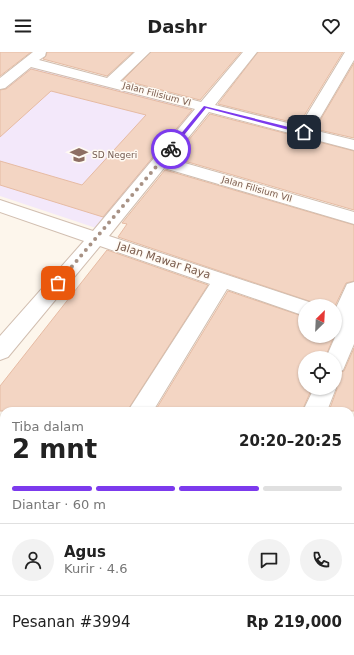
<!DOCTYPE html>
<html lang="id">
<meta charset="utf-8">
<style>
:root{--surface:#fff;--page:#f2f2f2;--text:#222;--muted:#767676;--line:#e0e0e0;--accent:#7c3aed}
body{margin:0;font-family:"DejaVu Sans",sans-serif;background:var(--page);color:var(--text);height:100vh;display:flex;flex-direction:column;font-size:15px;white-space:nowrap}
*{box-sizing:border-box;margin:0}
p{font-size:13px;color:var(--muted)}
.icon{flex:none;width:22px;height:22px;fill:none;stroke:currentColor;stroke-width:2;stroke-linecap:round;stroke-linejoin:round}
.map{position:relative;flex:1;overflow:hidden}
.sheet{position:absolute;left:0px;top:355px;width:354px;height:248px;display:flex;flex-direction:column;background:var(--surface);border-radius:12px 12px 0 0;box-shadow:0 1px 3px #0004}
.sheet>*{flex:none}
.needle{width:26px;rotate:24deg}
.fabs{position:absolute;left:298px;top:247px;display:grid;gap:8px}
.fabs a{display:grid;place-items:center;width:44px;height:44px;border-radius:50%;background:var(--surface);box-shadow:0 1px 3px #0004;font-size:20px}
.pin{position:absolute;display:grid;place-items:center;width:34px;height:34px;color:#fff;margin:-17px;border-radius:8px;box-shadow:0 2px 6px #0006}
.courier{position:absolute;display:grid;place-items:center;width:40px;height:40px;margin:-20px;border:3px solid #7c3aed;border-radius:50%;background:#fff;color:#222;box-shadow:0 1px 5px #0007}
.overview em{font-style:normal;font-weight:700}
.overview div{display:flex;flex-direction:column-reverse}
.overview{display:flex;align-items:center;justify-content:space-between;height:68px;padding:0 12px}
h1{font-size:26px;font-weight:700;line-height:30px}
.bar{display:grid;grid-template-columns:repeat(4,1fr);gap:6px 4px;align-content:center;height:48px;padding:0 12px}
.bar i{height:5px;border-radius:3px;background:var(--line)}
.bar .active{background:var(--accent)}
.bar p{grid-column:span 4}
.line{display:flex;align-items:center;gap:10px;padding:0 12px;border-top:1px solid var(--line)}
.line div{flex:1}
.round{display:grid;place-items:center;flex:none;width:42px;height:42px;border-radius:21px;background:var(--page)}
header{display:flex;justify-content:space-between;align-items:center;height:52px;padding:0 12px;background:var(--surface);font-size:18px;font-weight:700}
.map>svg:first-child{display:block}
.education{fill:#f3e8fa}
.building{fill:#f3d5c3;stroke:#e6bba3}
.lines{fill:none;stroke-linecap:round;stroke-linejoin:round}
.street-casing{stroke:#d1beb0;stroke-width:2}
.street{fill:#fff;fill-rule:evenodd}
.route{fill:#7c3aed}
.done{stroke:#a89285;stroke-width:4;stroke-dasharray:0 7.2}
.labels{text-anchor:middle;stroke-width:3;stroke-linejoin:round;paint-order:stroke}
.far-street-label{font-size:9px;fill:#7a5c4d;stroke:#fffaf3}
.far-education-label{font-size:9px;fill:#785e54;stroke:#fffaf3;text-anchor:start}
.street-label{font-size:11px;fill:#7a5c4d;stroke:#fffaf3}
</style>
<header><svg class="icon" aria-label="menu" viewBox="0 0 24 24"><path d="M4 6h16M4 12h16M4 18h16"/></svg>Dashr<svg class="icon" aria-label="heart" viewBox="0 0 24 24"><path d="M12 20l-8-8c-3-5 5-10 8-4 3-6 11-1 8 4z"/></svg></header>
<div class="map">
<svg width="354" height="603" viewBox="0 0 354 603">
<rect width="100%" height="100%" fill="#fdf6ec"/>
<path class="education" d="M34,14l150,38 8,9 -96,115 -96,-32v-103z"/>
<g class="building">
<path d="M0,0h31l-31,24z"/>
<path d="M47,0h86l-26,24 -64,-17 3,-3z"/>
<path d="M151,0h90l-41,48 -77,-20z"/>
<path d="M258,0h85l-44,72 -81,-20z"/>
<path d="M354,11v75l-39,-9z"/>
<path d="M31,17l161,41 -89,107 -103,-32v-24l82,24 64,-70 -95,-24 -51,46v-47l6,-1z"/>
<path d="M210,62l144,37v59l-180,-52z"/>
<path d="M165,118l189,55v56l-8,2 -11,23h-20l-3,-4 -194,-65 9,-13 -5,-1z"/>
<path d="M107,198l101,35 -81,126h-127v-25z"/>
<path d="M228,239l77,26v19h29l-9,22h-20v30h7l-10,23h-147z"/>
<path d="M354,296v63h-25l8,-22 -2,-5v-10l9,-3z"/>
</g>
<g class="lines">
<g class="street-casing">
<g id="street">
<path d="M33,0h13l-1,4 -6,4 68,18 28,-26h15l-30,29 81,21 42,-50h14l-42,53 85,21 45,-74h9v8l-41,70 41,10v10l-145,-38 -38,47 183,53v12l-190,-56 -55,68 203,67 2,3h-9v10l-78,-27 -74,122h-25l82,-127 -110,-38 -92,111 -8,3v-24l84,-95 -84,-29v-12l93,31 102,-122 -164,-42 -26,21 -5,1v-11z"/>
<path d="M354,230v62l-11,26 -8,3v-15h-9l13,-30 -4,-1v-17l12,-26z"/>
<path d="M335,333l1,3 -9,23h-24l11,-23h21z"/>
<path d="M4,560v34l-4,2v-34z"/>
<path d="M199,599h31l-1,4h-31z"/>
</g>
</g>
<use href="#street" class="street"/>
</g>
<path class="route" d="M204,54l101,25 1,1 -2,2 -98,-26 -34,42h-3v-2z"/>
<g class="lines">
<path class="done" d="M58,231l113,-134"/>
</g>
<defs>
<g id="school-bare" transform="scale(1.38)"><path d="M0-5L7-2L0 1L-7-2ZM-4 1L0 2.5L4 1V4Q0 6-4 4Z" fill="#8d6e63" stroke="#fffaf3" stroke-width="2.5" paint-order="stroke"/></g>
</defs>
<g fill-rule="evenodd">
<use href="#school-bare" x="79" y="103"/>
</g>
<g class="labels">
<g class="far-street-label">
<text transform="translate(157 42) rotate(15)" y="3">Jalan Filisium VI</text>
<text transform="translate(257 137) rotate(16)" y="3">Jalan Filisium VII</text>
</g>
<g class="far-education-label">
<text x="92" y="106">SD Negeri</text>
</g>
<g class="street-label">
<text transform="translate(164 208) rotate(18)" y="4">Jalan Mawar Raya</text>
</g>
</g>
</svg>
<div class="fabs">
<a><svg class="needle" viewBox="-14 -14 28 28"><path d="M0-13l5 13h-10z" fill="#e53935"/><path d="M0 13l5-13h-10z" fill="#767676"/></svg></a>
<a><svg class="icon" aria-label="locate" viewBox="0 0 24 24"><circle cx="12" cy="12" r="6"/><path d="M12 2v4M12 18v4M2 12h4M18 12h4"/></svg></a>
</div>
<div class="pin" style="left:58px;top:231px;background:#ea580c"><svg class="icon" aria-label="bag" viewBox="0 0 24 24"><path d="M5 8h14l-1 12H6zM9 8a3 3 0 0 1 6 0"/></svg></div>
<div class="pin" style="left:304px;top:80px;background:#1f2937"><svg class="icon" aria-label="home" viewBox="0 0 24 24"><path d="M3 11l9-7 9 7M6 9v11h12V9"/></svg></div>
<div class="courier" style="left:171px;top:97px"><svg class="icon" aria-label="bike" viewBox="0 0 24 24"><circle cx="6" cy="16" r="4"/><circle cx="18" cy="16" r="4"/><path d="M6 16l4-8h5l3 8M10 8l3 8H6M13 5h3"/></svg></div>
<section class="sheet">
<div class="overview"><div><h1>2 mnt</h1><p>Tiba dalam</p></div><em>20:20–20:25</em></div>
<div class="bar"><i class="active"></i><i class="active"></i><i class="active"></i><i></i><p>Diantar · 60 m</p></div>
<div class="line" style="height:72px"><a class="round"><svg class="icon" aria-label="person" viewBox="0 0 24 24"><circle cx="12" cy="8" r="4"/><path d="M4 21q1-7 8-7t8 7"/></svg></a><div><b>Agus</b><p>Kurir · 4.6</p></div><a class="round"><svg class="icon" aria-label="chat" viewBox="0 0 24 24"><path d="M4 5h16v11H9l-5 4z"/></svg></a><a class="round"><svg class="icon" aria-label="phone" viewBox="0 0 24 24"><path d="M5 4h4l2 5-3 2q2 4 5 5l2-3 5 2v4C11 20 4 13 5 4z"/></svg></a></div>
<div class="line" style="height:52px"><div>Pesanan #3994</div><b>Rp 219,000</b></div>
</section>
</div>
